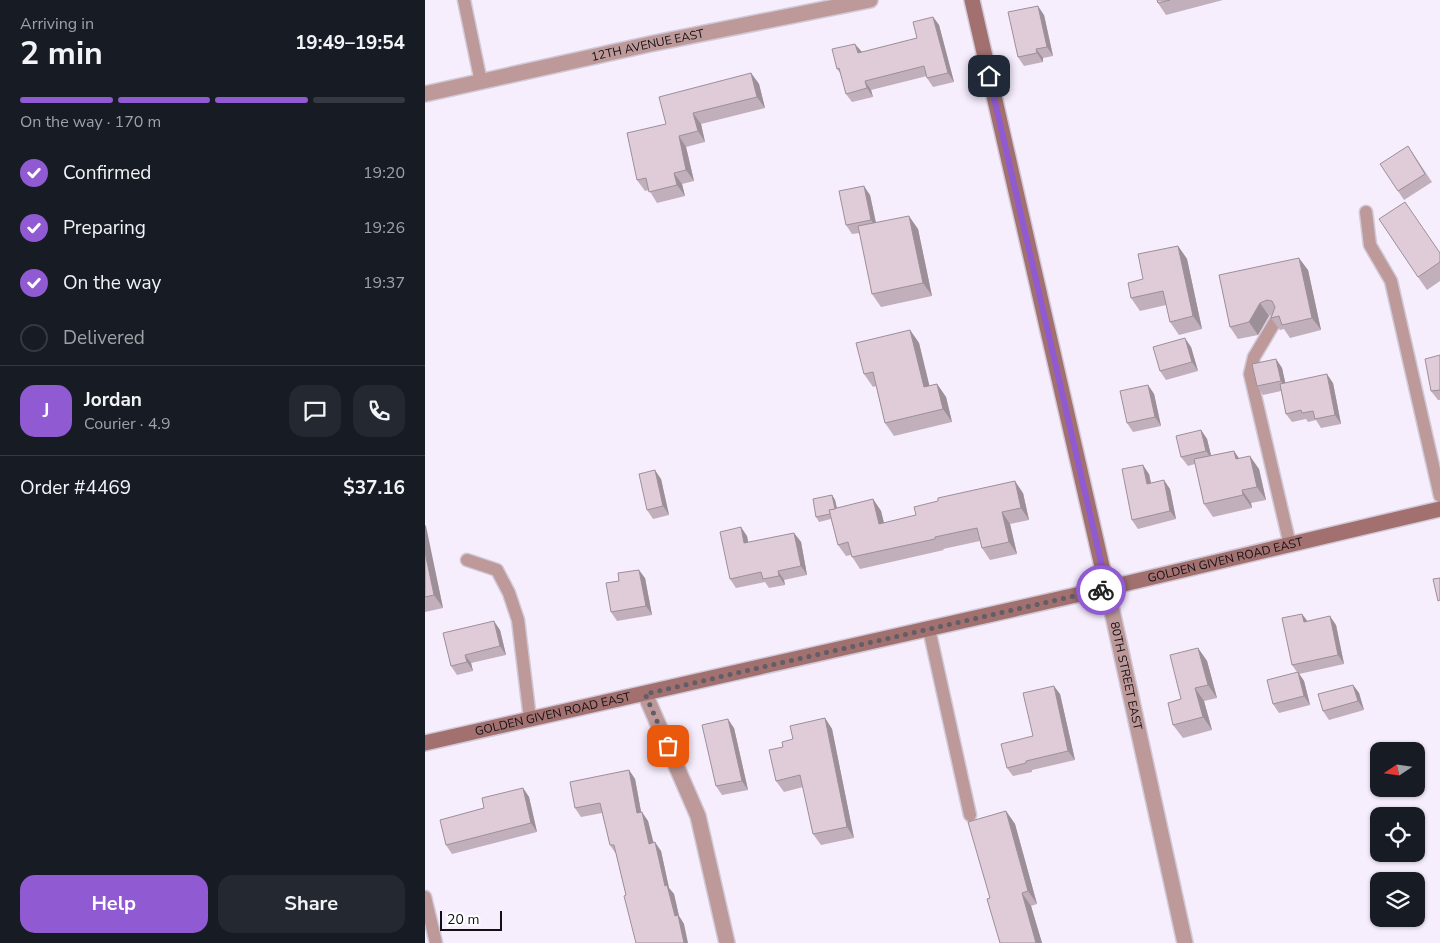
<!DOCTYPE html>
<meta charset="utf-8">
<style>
:root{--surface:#171b24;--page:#242831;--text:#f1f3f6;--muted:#9ea1a6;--line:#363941;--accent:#905ad2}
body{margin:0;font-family:"Nunito Sans",sans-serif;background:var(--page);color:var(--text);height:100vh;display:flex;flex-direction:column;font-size:19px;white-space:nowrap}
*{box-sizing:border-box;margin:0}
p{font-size:16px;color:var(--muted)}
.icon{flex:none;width:28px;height:28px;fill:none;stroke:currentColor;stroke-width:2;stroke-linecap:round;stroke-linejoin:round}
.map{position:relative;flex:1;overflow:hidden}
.details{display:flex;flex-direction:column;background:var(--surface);width:425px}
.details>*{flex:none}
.needle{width:32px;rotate:257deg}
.fabs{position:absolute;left:945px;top:742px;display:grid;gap:10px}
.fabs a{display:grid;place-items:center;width:55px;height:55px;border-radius:10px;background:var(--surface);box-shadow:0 1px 4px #0004;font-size:25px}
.scale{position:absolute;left:15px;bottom:12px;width:62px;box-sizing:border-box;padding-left:5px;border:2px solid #130f15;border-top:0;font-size:14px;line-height:18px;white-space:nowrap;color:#130f15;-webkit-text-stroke:4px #fefefe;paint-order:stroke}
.pin{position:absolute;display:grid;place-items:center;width:42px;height:42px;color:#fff;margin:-21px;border-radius:10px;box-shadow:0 2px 8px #0006}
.courier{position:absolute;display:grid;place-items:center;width:50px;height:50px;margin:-25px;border:4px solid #905ad2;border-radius:50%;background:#fff;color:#222;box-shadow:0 1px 6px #0007}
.headline em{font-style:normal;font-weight:700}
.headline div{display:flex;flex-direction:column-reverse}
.headline{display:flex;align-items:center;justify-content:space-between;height:85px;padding:0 20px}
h1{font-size:32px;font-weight:700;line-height:38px}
.bar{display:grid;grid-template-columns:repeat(4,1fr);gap:8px 5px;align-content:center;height:60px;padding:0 20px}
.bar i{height:6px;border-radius:4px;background:var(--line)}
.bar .on{background:var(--accent)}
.bar p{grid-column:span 4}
.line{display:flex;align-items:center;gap:12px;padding:0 20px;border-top:1px solid var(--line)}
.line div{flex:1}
.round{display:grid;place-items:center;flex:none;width:52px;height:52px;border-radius:15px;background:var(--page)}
ol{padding:0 20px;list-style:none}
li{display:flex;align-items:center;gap:15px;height:55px}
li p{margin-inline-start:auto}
li .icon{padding:5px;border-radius:50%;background:var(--accent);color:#fff;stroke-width:4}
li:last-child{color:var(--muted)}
li i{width:28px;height:28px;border:2px solid var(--line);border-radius:50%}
.primary-button{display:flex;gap:10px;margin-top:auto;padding:10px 20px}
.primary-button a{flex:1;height:58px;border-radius:15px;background:var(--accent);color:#fff;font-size:20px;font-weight:700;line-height:58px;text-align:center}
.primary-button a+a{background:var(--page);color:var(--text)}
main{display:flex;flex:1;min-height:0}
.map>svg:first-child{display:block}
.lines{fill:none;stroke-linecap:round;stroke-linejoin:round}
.lane-casing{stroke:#d2c9d8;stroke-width:15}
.street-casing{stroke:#d2c9d8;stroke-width:18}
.secondary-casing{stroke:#d2c9d8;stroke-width:18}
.lane{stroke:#bd9a99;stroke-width:12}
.street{stroke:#bd9a99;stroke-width:15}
.secondary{stroke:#a1706f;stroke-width:15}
.wall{fill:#c1afbb}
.shaded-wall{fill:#9d8f98}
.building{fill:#e0ccd9;stroke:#9d8f98}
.done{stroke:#625d66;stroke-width:5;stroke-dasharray:0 9}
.route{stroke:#905ad2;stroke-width:6}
.labels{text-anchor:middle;stroke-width:4.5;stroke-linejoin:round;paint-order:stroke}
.street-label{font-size:12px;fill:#130f15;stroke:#fefefe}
</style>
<main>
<section class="details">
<div class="headline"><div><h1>2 min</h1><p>Arriving in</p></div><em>19:49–19:54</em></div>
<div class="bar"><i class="on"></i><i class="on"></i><i class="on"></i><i></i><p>On the way · 170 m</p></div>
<ol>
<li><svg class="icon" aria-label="check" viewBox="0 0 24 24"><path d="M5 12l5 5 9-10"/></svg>Confirmed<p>19:20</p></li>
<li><svg class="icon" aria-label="check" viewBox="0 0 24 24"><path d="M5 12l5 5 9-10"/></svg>Preparing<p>19:26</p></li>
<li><svg class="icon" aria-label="check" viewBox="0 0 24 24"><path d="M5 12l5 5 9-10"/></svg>On the way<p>19:37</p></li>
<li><i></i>Delivered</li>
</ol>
<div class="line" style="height:90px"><b class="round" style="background:var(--accent);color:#fff">J</b><div><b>Jordan</b><p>Courier · 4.9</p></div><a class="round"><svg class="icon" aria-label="chat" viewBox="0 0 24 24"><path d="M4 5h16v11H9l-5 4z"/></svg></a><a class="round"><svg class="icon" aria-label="phone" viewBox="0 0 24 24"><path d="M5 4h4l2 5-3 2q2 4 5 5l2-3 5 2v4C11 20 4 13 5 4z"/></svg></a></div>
<div class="line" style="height:65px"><div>Order #4469</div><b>$37.16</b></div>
<div class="primary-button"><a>Help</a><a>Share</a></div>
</section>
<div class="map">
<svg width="1015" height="943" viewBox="0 0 1015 943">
<rect width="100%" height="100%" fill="#f6edfd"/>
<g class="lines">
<g class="lane-casing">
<g id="lane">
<path d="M39,0l17,82"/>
<path d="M941,212l4,33 21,36 49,215"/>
<path d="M851,320l-22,37 -4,17 40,171"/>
<path d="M42,560l30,10 12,23 9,27 12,99"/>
<path d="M504,629l41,186"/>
<path d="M0,897l11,46"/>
</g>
</g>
<g class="street-casing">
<g id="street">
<path id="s1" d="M0,94l225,-50 220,-44"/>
<path id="s2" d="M682,588l78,355"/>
<path d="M220,694l53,122 29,127"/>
</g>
</g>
<g class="secondary-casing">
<g id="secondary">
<path d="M547,0l135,588"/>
<path id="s3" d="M0,743l682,-155 333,-79"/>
</g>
</g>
<use href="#lane" class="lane"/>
<use href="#street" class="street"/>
<use href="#secondary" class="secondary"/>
</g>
<g class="wall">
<path d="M732,0h66l-57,15 -8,-12z"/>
<path d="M619,15l9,41 -10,2v4l-19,4 -6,-9z"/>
<path d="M508,17l6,8 15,57 -21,5 -6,-9v-2l-56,14 2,7 -21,5 -6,-8 -5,-20 -4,-5 25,-17 55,-14z"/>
<path d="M326,73l8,11 6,24 -64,16 4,18 -19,5 8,34 -12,3 3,12 -28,7 -8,-13 -4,1 -8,-11 29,-56z"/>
<path d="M983,146l24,36 -28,18 -6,-9z"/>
<path d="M445,195l6,27 42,7 14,67 -51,11 -9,-13 -12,-61 -8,1 -6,-9z"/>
<path d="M753,246l9,13 15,70 -23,6 -9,-13 -4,-17 -26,6 -9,-13 12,-19z"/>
<path d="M1015,253v28l-13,9 -9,-13z"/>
<path d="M883,270l13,60 -31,8 -6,-9 -4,1 -9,-12 2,-4 -4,2 -11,19 -20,4 -8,-12 -11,-52z"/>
<path d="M485,330l9,13 10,43 8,-2 9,13 6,25 -58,14 -9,-13 -9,-37 -3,1 -9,-13z"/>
<path d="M766,347l7,24 -32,9 -6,-9z"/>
<path d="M1015,355v45h-2l-7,-9z"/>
<path d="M851,359l6,9 3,15h48l8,41 -20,4 -5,-8 -8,2 -2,-3 -14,3 -6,-8 -5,-23 -18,4 -6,-9z"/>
<path d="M723,385l6,9 7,32 -28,6 -6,-9z"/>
<path d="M776,430l6,9 4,17 23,-5 5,8 20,10 7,31 -15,3 1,5 -39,9 -9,-13 -9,-40 -7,2 -7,-9z"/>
<path d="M724,474l2,9 19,6 6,30 -38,10 -6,-9z"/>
<path d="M236,479l8,36 -16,4 -6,-9z"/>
<path d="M598,493l6,27 -19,4 7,30 -27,6 -8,-12 -2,-7 -37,8 1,1 -84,19 -9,-14 -5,1 -8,-11 -7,-26 -12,3 -3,-5 16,-22 3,5 2,8 36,-9 8,12 3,12z"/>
<path d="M0,525l18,83 -18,4z"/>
<path d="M369,533l7,9 6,33 -23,5 1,5 -16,3 -4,-6 -29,6 -6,-9 17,-43 1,7z"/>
<path d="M220,578l7,37 -35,6 -6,-9z"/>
<path d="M877,614l5,7 29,4 8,39 -45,10 5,7 6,24 -31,8 -6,-9 24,-32 -5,-7z"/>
<path d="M75,630l6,25 -35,8 2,8 -16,4 -6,-9 -8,-33z"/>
<path d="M773,648l9,13 10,37 -13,3 8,29 -29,8 -10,-13z"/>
<path d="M928,685l6,8 5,17 -35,10 -6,-9z"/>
<path d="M635,694l15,66 -43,10v2l-19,4 -6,-8 26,-32z"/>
<path d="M400,718l7,11 22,109 -33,7 -8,-11 -10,-47 -19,5 -8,-11 7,-34 10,-8z"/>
<path d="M309,728l14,62 -26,5 -6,-9z"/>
<path d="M204,770l6,9 6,33 7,9 5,22 8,8 8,37 5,6 5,22 5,8 -58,-29 -10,-41 -6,-9 -8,-32 -21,4 -6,-9z"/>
<path d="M98,788l6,9 8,35 -85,22 -6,-9 38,-37z"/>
<path d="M581,811l9,13 22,80 -6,2 11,37h-42l-10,-45z"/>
</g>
<g class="shaded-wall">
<path d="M613,6l6,9 9,41 -6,-9z"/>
<path d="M508,17l6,8 15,57 -6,-9z"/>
<path d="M430,44l7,8 -4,1z"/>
<path d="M611,49l7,9v4l-6,-9z"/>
<path d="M326,73l8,11 6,24 -8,-11z"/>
<path d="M440,81l6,9 2,7 -6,-9z"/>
<path d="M268,113l8,11 4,18 -7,-11z"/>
<path d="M254,136l7,11 8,34 -8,-11z"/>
<path d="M249,173l8,11 3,12 -8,-11z"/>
<path d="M439,186l6,9 7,34 -6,-9z"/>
<path d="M484,216l9,13 14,67 -9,-13z"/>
<path d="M753,246l9,13 15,70 -9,-13z"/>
<path d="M874,258l9,12 13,60 -9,-12z"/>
<path d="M835,303l9,13 -11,19 -9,-13z"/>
<path d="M485,330l9,13 14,57 -9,-13z"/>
<path d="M760,338l6,9 7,24 -6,-9z"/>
<path d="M851,359l6,9 5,22 -6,-9z"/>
<path d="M902,374l6,9 8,41 -6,-9z"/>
<path d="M512,384l9,13 6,25 -9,-13z"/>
<path d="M723,385l6,9 7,32 -6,-9z"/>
<path d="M776,430l6,9 5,20 -6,-8z"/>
<path d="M809,451l9,13 -7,-5z"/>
<path d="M825,456l9,13 7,31 -9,-13z"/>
<path d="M718,465l6,9 4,19 -6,-9z"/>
<path d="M230,470l6,9 8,36 -6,-9z"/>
<path d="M739,480l6,9 6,30 -6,-8z"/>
<path d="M590,481l8,12 6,27 -8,-12z"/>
<path d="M817,490l9,13 1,5 -9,-13z"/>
<path d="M407,495l3,5 4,18 -3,-5z"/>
<path d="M448,499l8,12 6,25 -8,-12z"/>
<path d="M577,512l8,12 7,30 -8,-12z"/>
<path d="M0,525l1,1 17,82 -9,-13 -9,-43z"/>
<path d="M316,527l6,9 3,16 -6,-9z"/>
<path d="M369,533l7,9 6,33 -6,-9z"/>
<path d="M214,570l6,8 7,37 -6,-9z"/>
<path d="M353,571l6,9 1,5 -6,-9z"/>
<path d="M877,614l6,8h-4z"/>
<path d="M905,616l6,9 8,39 -6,-9z"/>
<path d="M69,621l6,9 6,25 -6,-9z"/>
<path d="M773,648l9,13 10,37 -9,-13z"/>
<path d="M40,655l6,8 2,8 -6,-9z"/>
<path d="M873,672l6,9 6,24 -6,-9z"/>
<path d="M928,685l6,8 5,17 -6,-9z"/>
<path d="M629,686l6,8 15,66 -7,-9z"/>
<path d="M770,688l9,13 8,29 -9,-13z"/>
<path d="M400,718l7,11 22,109 -7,-11z"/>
<path d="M303,719l6,9 14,62 -6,-9z"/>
<path d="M204,770l6,9 8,43 -6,-9z"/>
<path d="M98,788l6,9 8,35 -6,-9z"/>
<path d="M581,811l9,13 22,80 -9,-13z"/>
<path d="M217,812l6,9 8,31 -7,-8z"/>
<path d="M230,842l6,9 8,37 5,6 5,22 5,8 4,19h-4l-19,-57z"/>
<path d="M597,893l9,13 11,37h-6z"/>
</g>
<g class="building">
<path d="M732,0h13l-12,3z"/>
<path d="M613,6l9,41 -11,2 1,4 -19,4 -10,-45z"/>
<path d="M508,17l15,56 -21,5 -3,-12 -59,15 2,7 -21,6 -7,-26 -2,1 -5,-20 23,-5 3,9 59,-15 -4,-16z"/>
<path d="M326,73l6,24 -64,16 5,18 -19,5 7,34 -12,3 3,12 -28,7 -3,-14 -9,2 -10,-47 39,-9 -7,-27z"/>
<path d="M983,146l17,28 -27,17 -18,-27z"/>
<path d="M439,186l7,34 -25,5 -7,-34z"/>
<path d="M980,202l35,51v9l-22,15 -39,-58z"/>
<path d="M484,216l14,67 -51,11 -14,-68z"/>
<path d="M753,246l15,70 -23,6 -7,-31 -32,7 -3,-15 15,-4 -5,-25z"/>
<path d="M874,258l13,60 -30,7 -3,-9 -8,2 4,-11 -3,-6 -5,-1 -7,3 -11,19 -19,5 -11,-52z"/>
<path d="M485,330l14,57 13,-3 6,25 -58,14 -12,-51 -9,2 -8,-31z"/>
<path d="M760,338l7,24 -32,9 -7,-24z"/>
<path d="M1015,355v35l-9,1 -6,-32z"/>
<path d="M851,359l5,22 -24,5 -5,-22z"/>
<path d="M902,374l8,41 -20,4 -2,-8 -11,2 -1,-3 -15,4 -6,-30z"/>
<path d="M723,385l7,32 -28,6 -7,-32z"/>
<path d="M776,430l5,21 -25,6 -5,-21z"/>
<path d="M809,451l2,8 14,-3 7,31 -15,3 1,5 -39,9 -10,-45z"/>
<path d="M718,465l4,19 17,-4 6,31 -38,9 -10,-51z"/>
<path d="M230,470l8,36 -16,4 -8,-36z"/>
<path d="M590,481l6,27 -19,4 7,30 -27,6 -5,-20 -42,9v2l-83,18 -4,-15 -10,3 -9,-35 44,-11 6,25 37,-9 -2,-8 24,-6v-3z"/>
<path d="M407,495l3,14 -6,1 1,4 -14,3 -3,-18z"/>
<path d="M316,527l3,16 50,-10 7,33 -23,5 1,5 -16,3 -2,-7 -31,7 -10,-47z"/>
<path d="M0,552l9,43 -9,2z"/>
<path d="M214,570l7,36 -35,6 -5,-29 13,-2 -1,-8z"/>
<path d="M1015,578v22l-2,1 -5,-22z"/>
<path d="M877,614l2,8 26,-6 8,39 -46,10 -10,-47z"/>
<path d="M69,621l6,25 -35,9 2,7 -16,4 -8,-33z"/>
<path d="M773,648l10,37 -13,3 8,29 -30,8 -5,-22 13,-4 -11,-44z"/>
<path d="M873,672l6,24 -31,8 -6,-24z"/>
<path d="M928,685l5,16 -35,10 -5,-17z"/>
<path d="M629,686l14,65 -42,10v2l-19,5 -6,-24 32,-8 -10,-43z"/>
<path d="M400,718l22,109 -34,7 -13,-59 -24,6 -7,-31 14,-3 -1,-5 11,-3 -3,-13z"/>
<path d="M303,719l14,62 -26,5 -14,-61z"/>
<path d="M204,770l8,43 5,-1 7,32 6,-2 10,44 2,-1 8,31 3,-1 6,28h-48l-12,-47 2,-1 -12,-50h-4l-10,-42 -25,5 -5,-26z"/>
<path d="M98,788l8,35 -85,22 -6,-25 44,-12 -2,-10z"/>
<path d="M581,811l22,80 -6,2 14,50h-36l-13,-44 3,-1 -22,-76z"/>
</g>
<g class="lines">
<path class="done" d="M243,746l-23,-52 456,-104"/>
<path class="route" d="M564,76l118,512 -6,2"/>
</g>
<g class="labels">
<g class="street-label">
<text dy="4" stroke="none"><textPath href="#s1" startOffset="228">12TH AVENUE EAST</textPath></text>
<text dy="4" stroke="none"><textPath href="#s3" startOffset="821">GOLDEN GIVEN ROAD EAST</textPath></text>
<text dy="4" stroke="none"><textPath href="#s2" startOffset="90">80TH STREET EAST</textPath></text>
<text dy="4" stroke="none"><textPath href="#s3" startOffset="131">GOLDEN GIVEN ROAD EAST</textPath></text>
</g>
</g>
</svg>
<div class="fabs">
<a><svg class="needle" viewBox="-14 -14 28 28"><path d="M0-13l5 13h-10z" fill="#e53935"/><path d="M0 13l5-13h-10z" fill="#9ea1a6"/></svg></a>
<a><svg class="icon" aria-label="locate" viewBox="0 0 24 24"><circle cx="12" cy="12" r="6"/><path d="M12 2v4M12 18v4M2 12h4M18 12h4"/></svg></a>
<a><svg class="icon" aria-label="layers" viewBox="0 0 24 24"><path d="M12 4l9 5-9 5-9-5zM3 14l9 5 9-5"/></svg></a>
</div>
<div class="scale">20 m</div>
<div class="pin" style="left:243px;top:746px;background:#ea580c"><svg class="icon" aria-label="bag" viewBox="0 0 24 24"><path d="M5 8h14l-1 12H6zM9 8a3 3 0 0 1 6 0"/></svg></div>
<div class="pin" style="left:564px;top:76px;background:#1f2937"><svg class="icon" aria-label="home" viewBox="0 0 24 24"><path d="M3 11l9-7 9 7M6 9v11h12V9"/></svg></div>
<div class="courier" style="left:676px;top:590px"><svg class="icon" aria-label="bike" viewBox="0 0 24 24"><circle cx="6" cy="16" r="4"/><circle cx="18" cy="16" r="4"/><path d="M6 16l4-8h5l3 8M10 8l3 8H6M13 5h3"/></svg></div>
</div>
</main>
